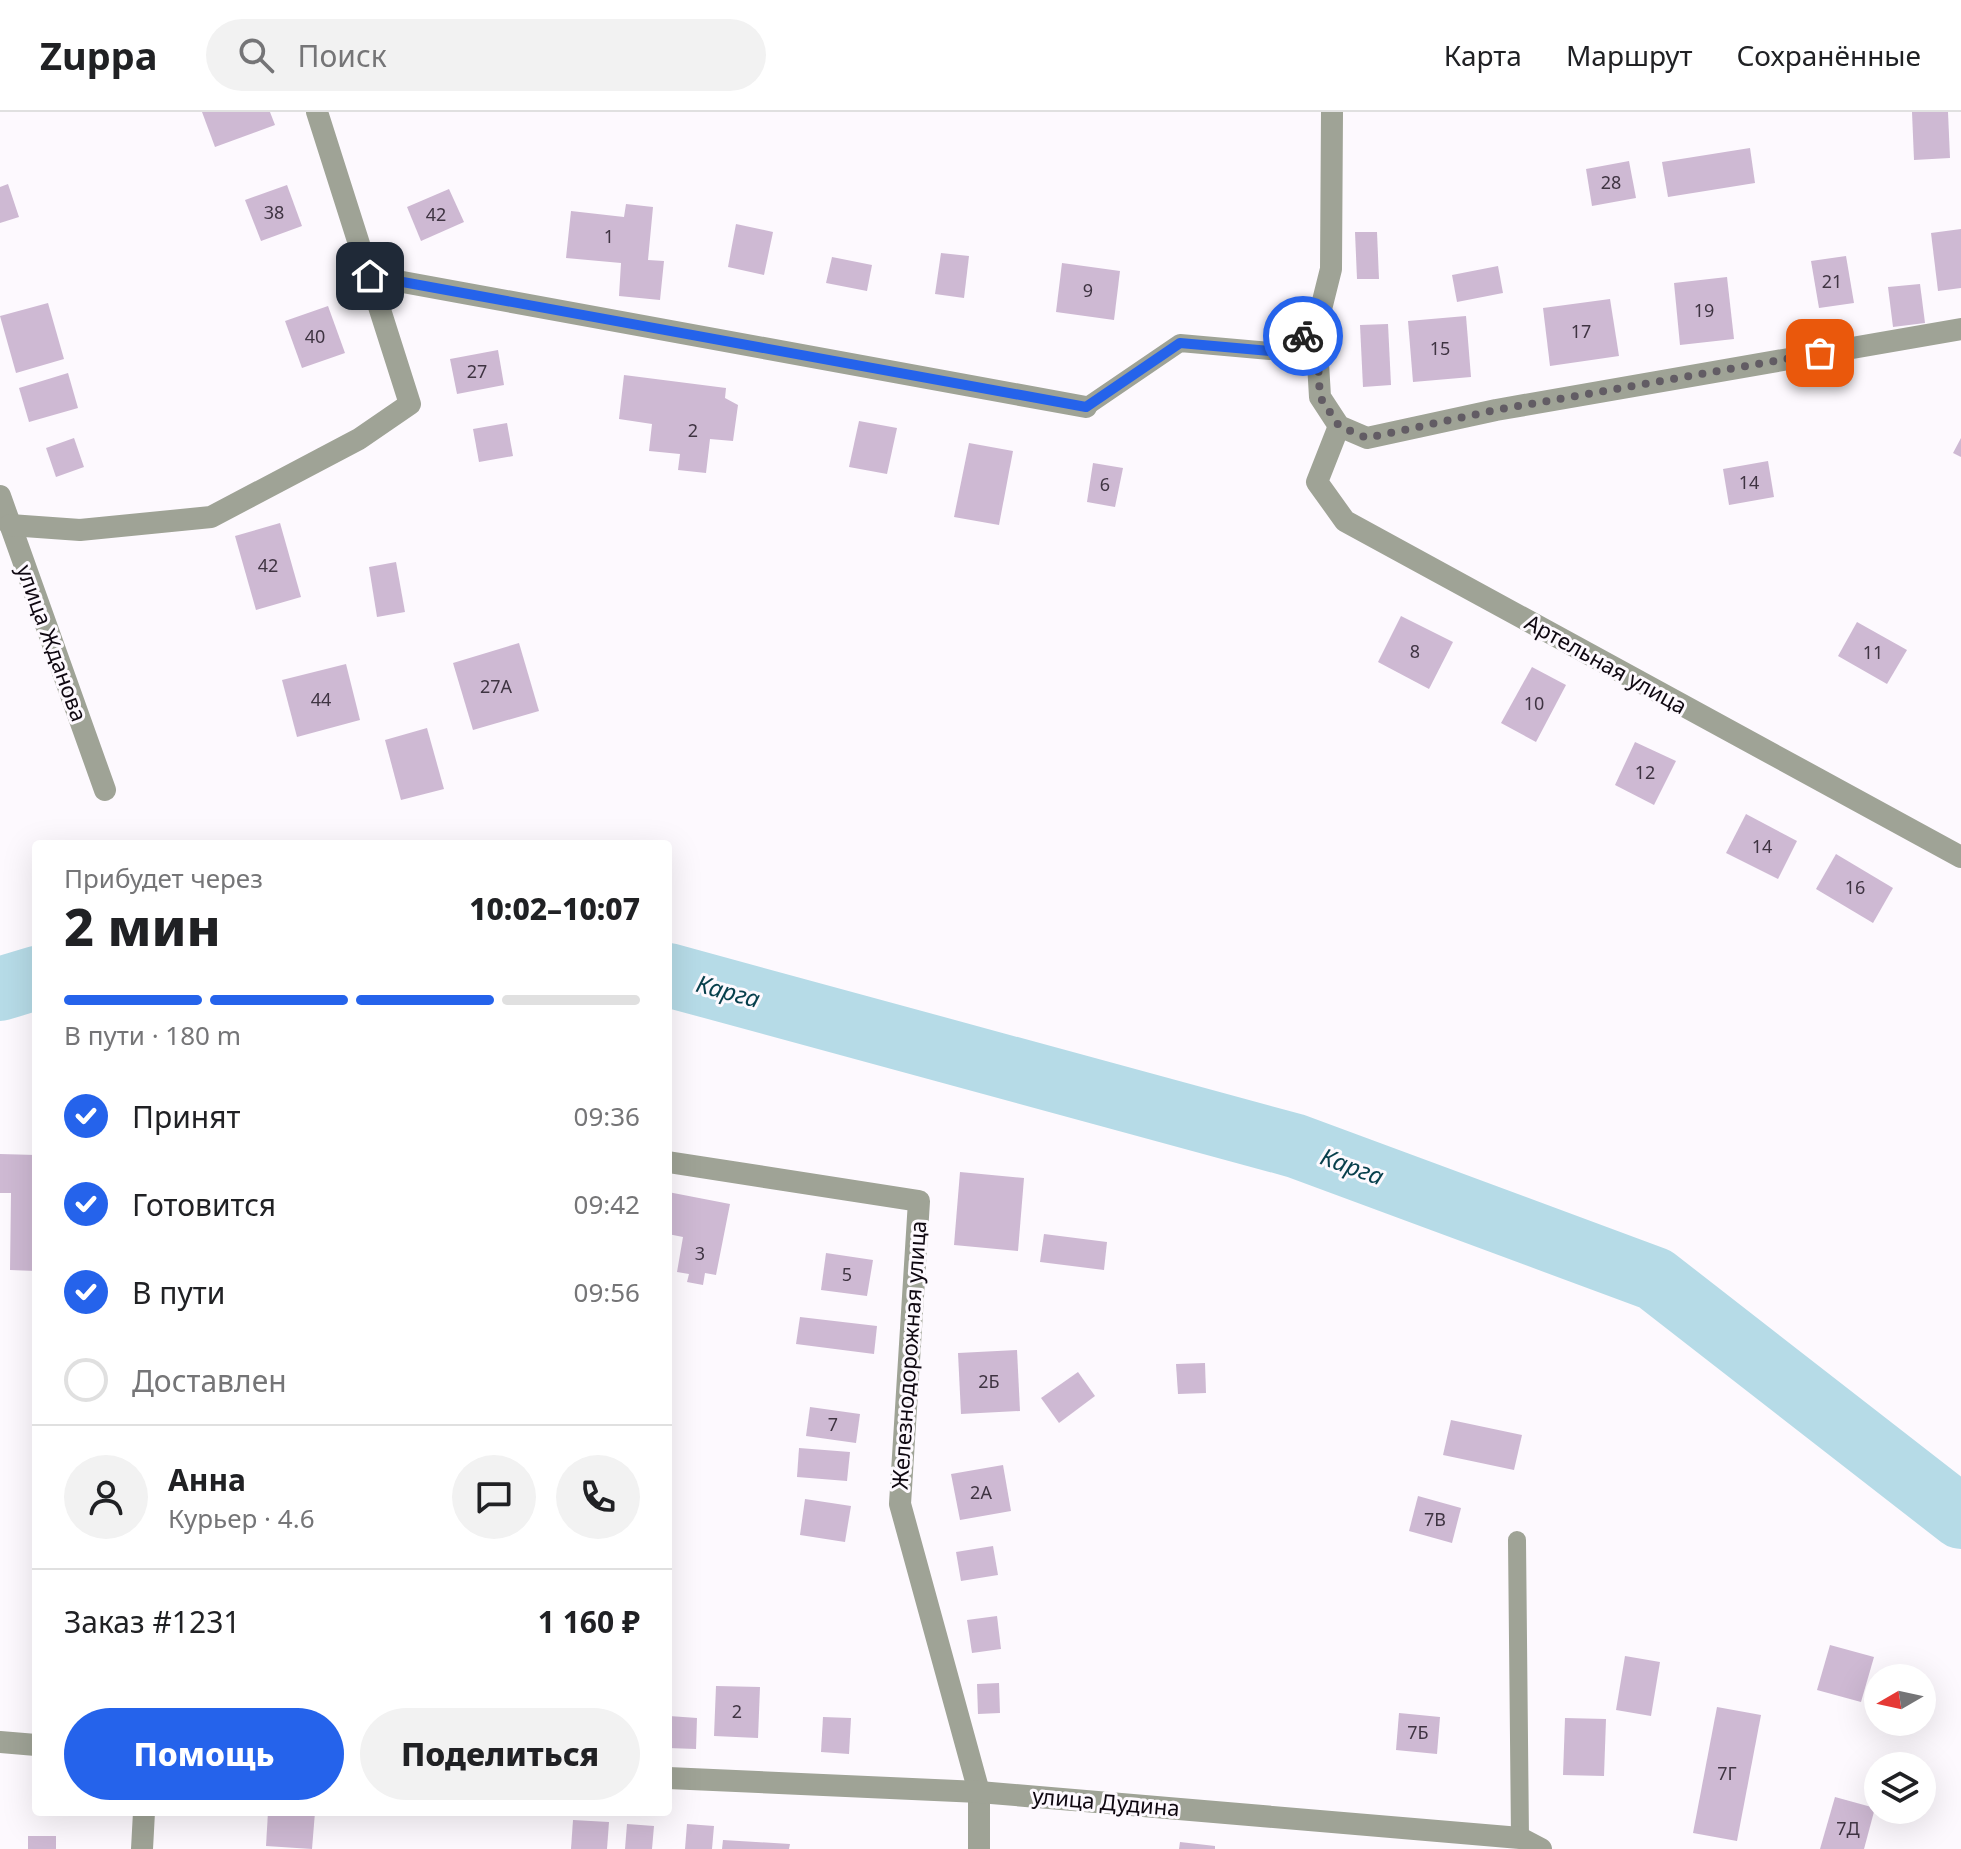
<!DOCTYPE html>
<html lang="ru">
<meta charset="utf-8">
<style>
:root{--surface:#fff;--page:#f2f2f2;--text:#202124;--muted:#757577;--line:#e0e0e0;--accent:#2563eb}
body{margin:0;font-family:"Noto Sans",sans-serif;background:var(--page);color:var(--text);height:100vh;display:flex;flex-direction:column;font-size:30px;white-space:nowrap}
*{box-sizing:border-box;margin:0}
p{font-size:26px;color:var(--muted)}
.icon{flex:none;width:44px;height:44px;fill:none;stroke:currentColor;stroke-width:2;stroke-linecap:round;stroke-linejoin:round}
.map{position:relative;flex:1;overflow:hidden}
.panel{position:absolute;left:32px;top:728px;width:640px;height:976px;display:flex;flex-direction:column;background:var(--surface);border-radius:8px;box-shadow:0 8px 32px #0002}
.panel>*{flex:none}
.needle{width:52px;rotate:261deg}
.fabs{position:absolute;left:1864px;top:1552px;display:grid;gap:16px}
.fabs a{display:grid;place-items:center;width:72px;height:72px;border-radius:50%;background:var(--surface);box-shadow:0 8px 32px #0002;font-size:40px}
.pin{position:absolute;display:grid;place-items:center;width:68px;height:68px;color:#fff;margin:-34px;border-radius:16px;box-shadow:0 4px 12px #0006}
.courier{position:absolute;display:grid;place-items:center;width:80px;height:80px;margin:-40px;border:6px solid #2563eb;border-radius:50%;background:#fff;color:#222;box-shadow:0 2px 10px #0007}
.head em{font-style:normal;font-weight:800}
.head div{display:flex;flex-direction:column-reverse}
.head{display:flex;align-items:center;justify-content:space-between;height:136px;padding:0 32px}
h1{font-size:52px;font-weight:800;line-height:60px}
.bar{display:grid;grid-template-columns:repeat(4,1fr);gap:12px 8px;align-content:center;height:96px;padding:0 32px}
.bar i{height:10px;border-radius:6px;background:var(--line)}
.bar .active{background:var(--accent)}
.bar p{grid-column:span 4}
.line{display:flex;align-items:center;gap:20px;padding:0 32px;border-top:2px solid var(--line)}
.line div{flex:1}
.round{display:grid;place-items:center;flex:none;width:84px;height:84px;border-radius:42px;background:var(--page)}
ol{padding:0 32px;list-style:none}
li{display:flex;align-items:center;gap:24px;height:88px}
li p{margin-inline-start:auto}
li .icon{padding:8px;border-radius:50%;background:var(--accent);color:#fff;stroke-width:4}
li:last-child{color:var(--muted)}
li i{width:44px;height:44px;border:4px solid var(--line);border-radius:50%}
.action{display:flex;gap:16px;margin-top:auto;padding:16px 32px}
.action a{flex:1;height:92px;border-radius:48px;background:var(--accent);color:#fff;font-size:32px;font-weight:800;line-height:92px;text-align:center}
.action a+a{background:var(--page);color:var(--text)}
header{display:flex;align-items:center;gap:48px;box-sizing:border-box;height:112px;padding:0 40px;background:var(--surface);border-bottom:2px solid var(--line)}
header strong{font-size:38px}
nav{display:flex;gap:44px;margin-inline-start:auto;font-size:28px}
.search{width:560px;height:72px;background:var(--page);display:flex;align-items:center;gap:20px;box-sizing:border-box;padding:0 28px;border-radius:44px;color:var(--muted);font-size:30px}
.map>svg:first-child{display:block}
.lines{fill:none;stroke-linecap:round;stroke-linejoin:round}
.river{stroke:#b6dbe7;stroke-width:64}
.building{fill:#ceb9d3}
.service{stroke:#9fa396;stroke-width:18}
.minor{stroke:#9fa396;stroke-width:22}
.done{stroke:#625c64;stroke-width:8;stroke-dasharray:0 14.4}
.route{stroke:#2563eb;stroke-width:10}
.labels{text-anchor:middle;stroke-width:6;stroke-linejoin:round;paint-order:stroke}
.number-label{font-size:18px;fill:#3f3442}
.street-label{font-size:22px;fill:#0f0811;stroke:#fdf9fe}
.water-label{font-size:24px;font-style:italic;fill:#073f4c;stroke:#fdf9fe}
</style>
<header>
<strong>Zuppa</strong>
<div class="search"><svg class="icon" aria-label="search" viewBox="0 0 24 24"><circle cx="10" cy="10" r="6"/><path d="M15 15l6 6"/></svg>Поиск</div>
<nav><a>Карта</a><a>Маршрут</a><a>Сохранённые</a></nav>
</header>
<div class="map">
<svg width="1961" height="1737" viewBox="0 0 1961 1737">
<rect width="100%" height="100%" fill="#fdf9fe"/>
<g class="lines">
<g class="river">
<path d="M668,863l628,171 359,133 306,238"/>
<path d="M0,877l36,-11"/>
</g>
</g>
<g class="building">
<path d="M202,0h68l5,13 -60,22z"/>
<path d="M1912,0h36l2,46 -36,2z"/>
<path d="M1750,36l5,35 -87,14 -6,-35z"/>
<path d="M1629,49l7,37 -44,8 -6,-37z"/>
<path d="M8,72l11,33 -19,6v-36z"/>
<path d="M287,73l15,41 -41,15 -16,-41z"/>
<path d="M449,77l15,33 -43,19 -14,-34z"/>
<path d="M626,92l27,3 -5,53 16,1 -4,39 -41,-4 2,-33 -55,-5 5,-47 53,6z"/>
<path d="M736,112l37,8 -9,43 -36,-8z"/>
<path d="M1961,117v59l-23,3 -7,-58z"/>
<path d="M1355,120h22l2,47h-22z"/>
<path d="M941,141l28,3 -5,42 -29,-4z"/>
<path d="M1846,144l8,47 -35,5 -8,-47z"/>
<path d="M832,145l40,8 -5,26 -41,-8z"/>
<path d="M1062,151l58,8 -6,49 -58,-8z"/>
<path d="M1498,154l5,27 -46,9 -5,-27z"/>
<path d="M1727,165l7,62 -54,6 -6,-62z"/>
<path d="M1920,172l5,39 -32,4 -5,-40z"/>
<path d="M1610,187l9,57 -69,10 -7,-58z"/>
<path d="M48,191l16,56 -48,14 -16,-57z"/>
<path d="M328,194l17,47 -43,15 -17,-47z"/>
<path d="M1466,204l5,61 -58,5 -5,-61z"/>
<path d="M1388,212l3,61 -28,2 -3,-62z"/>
<path d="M498,238l6,35 -47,9 -7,-35z"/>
<path d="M68,261l10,35 -49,14 -10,-34z"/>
<path d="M624,263l102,13 -1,10 13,7 -5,36 -23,-2 -4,34 -28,-3 2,-16 -31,-3 3,-27 -33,-5z"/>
<path d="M859,309l38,7 -10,46 -38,-7z"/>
<path d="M507,311l6,33 -34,6 -6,-33z"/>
<path d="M74,326l10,29 -28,10 -10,-29z"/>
<path d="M1961,326v19l-8,-4z"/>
<path d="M969,331l44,8 -14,74 -45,-8z"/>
<path d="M1768,349l6,36 -45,8 -6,-36z"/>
<path d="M1093,351l30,5 -8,39 -28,-5z"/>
<path d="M280,411l21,74 -45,13 -21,-74z"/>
<path d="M396,450l9,50 -28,5 -8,-50z"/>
<path d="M1401,504l52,26 -24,47 -51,-27z"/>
<path d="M1857,510l50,28 -20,34 -49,-28z"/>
<path d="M519,531l20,68 -66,19 -20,-67z"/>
<path d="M346,552l14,56 -63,17 -15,-57z"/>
<path d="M1532,555l34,18 -30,57 -35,-19z"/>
<path d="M427,616l17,61 -43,11 -16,-60z"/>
<path d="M1635,630l41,19 -22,44 -39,-20z"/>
<path d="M1746,702l51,27 -19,38 -52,-26z"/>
<path d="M1836,742l57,34 -20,35 -57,-34z"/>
<path d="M0,1042l36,1v116l-26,-1 1,-77h-11z"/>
<path d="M960,1060l64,6 -6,73 -64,-6z"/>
<path d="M668,1080l62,12 -14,71 -11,-2 -2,12 -16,-3 2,-8 -12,-2 6,-35 -15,-3z"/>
<path d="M1044,1122l63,8 -3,28 -64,-8z"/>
<path d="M826,1141l47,7 -6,36 -46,-6z"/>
<path d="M800,1205l77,9 -3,28 -78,-10z"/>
<path d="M1017,1238l3,61 -59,3 -3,-61z"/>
<path d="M1205,1251l1,30 -28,1 -2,-30z"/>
<path d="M1078,1260l17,24 -36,27 -18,-25z"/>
<path d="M810,1295l50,7 -4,29 -50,-7z"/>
<path d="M1451,1308l71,15 -8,35 -71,-15z"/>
<path d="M799,1336l51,4 -3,29 -50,-4z"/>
<path d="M1003,1353l8,46 -51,9 -9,-46z"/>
<path d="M1418,1384l43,12 -9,35 -43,-12z"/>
<path d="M805,1387l46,7 -6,36 -45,-7z"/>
<path d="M993,1434l5,29 -37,6 -5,-29z"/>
<path d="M997,1504l4,33 -29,4 -5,-33z"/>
<path d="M1830,1533l44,12 -13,45 -44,-12z"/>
<path d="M1625,1544l35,6 -9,54 -35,-6z"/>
<path d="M999,1571l1,30 -22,1 -1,-30z"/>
<path d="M716,1574l44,1 -2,51 -44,-2z"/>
<path d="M1717,1595l44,8 -24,126 -44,-8z"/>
<path d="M1399,1601l41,4 -3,37 -41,-4z"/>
<path d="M669,1604l28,2 -1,31 -28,-1z"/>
<path d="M823,1605l28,1 -2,36 -28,-2z"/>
<path d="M1565,1606l41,1 -2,57 -41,-1z"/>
<path d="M1835,1685l40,11 -11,41h-44z"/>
<path d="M268,1700h47l-3,37 -46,-3z"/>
<path d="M573,1708l36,2 -2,27h-36z"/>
<path d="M627,1712l27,2 -2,23h-27z"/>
<path d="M687,1712l27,2 -2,23h-27z"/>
<rect x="28" y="1724" width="28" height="13"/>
<path d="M723,1728l67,4 -1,5h-67z"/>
<path d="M1180,1730l35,4v3h-36z"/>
</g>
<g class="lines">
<g class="service">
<path d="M1086,295l94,-64 90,8 46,-22"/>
<path d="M1517,1428l3,298"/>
</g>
<g class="minor">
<path d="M1332,0l-1,157 -15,60 4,68 19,29 28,12 129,-28 465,-81"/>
<path d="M370,164l716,131"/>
<path d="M1339,314l-22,56 28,39 616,336"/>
<path d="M0,384l105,294"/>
<path d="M10,413l70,5 131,-13 148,-78 51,-35 -93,-292"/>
<path d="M668,1050l251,39 -19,303 79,288v57"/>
<path d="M0,1630l36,3"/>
<path d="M668,1666l311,14 541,46 21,11"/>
<path d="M142,1737l2,-37"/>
</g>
</g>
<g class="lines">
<path class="done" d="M1303,224l13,-7 4,68 19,29 28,12 129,-28 324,-57"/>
<path class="route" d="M370,164l716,131 94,-64 90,8 33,-15"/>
</g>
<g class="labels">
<g class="number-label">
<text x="1611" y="77">28</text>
<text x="274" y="107">38</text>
<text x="436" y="109">42</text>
<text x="609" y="131">1</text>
<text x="1832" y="176">21</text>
<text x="1088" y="185">9</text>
<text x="1704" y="205">19</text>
<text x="1581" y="226">17</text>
<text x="315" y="231">40</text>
<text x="1440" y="243">15</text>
<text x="477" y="266">27</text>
<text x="693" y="325">2</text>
<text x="1749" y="377">14</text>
<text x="1105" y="379">6</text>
<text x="268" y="460">42</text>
<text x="1415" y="546">8</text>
<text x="1873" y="547">11</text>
<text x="496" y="581">27А</text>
<text x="321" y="594">44</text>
<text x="1534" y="598">10</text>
<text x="1645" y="667">12</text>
<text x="1762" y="741">14</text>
<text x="1855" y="782">16</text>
<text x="700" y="1148">3</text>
<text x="847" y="1169">5</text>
<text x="989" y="1276">2Б</text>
<text x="833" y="1319">7</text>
<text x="981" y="1387">2А</text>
<text x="1435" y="1414">7В</text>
<text x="737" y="1606">2</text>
<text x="1418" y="1627">7Б</text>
<text x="1727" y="1668">7Г</text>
<text x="1848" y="1723">7Д</text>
</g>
<g class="street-label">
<text transform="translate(52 531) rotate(70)" y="8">улица Жданова</text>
<text transform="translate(1606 552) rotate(29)" y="8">Артельная улица</text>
<text transform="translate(909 1243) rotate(-86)" y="8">Железнодорожная улица</text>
<text transform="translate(1106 1690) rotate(5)" y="8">улица Дудина</text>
</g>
<g class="water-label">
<text transform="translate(728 880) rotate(15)" y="8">Карга</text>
<text transform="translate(1352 1055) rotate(20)" y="8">Карга</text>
</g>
</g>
</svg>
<div class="fabs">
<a><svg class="needle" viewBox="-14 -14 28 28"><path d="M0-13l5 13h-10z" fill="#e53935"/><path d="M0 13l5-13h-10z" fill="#757577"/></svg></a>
<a><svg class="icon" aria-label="layers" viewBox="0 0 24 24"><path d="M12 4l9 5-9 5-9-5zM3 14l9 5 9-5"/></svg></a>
</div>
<div class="pin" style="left:1820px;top:241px;background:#ea580c"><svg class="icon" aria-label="bag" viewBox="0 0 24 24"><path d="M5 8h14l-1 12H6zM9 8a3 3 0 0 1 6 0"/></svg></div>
<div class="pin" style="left:370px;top:164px;background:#1f2937"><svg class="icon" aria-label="home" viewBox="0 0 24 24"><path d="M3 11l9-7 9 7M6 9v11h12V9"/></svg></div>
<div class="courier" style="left:1303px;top:224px"><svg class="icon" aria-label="bike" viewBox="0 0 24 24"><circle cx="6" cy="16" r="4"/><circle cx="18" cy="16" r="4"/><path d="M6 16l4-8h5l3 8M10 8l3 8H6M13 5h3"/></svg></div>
<section class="panel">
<div class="head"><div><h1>2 мин</h1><p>Прибудет через</p></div><em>10:02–10:07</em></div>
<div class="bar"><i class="active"></i><i class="active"></i><i class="active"></i><i></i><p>В пути · 180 m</p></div>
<ol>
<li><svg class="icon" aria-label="check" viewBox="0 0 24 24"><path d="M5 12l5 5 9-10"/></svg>Принят<p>09:36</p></li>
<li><svg class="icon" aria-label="check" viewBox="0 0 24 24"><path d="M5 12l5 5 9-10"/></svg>Готовится<p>09:42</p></li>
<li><svg class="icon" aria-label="check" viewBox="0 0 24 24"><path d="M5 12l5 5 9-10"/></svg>В пути<p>09:56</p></li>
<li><i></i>Доставлен</li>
</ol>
<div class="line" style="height:144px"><a class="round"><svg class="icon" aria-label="person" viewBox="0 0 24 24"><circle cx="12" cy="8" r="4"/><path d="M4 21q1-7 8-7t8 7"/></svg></a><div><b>Анна</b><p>Курьер · 4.6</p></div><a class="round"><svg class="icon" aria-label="chat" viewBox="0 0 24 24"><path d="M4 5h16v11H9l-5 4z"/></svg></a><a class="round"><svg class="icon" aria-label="phone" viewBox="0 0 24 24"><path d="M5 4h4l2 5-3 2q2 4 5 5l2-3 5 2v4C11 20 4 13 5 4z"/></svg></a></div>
<div class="line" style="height:104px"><div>Заказ #1231</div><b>1 160 ₽</b></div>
<div class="action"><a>Помощь</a><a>Поделиться</a></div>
</section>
</div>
